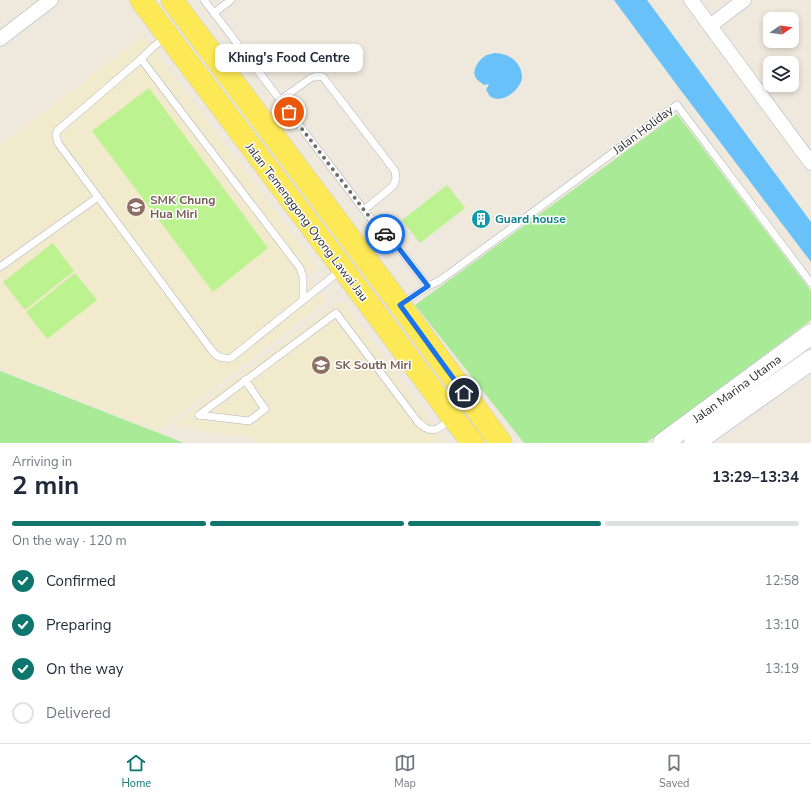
<!DOCTYPE html>
<meta charset="utf-8">
<style>
:root{--surface:#fff;--page:#f6f6f7;--text:#1f2937;--muted:#747a83;--line:#e0e1e3;--accent:#0f766e}
body{margin:0;font-family:"Nunito Sans",sans-serif;background:var(--page);color:var(--text);height:100vh;display:flex;flex-direction:column;font-size:15px;white-space:nowrap}
*{box-sizing:border-box;margin:0}
p{font-size:13px;color:var(--muted)}
.icon{flex:none;width:22px;height:22px;fill:none;stroke:currentColor;stroke-width:2;stroke-linecap:round;stroke-linejoin:round}
.map{position:relative;height:443px;overflow:hidden}
.panel{display:flex;flex-direction:column;background:var(--surface);flex:1}
.panel>*{flex:none}
.needle{width:26px;rotate:77deg}
.tools{position:absolute;left:763px;top:12px;display:grid;gap:8px}
.tools a{display:grid;place-items:center;width:36px;height:36px;border-radius:8px;background:var(--surface);box-shadow:0 2px 6px #0003;font-size:20px}
.pin{position:absolute;display:grid;place-items:center;width:34px;height:34px;color:#fff;margin:-17px;border:2px solid #fff;border-radius:50%;box-shadow:0 1px 4px #0007}
.courier{position:absolute;display:grid;place-items:center;width:40px;height:40px;margin:-20px;border:3px solid #1a73e8;border-radius:50%;background:#fff;color:#222;box-shadow:0 1px 5px #0007}
.bubble{position:absolute;height:28px;border-radius:8px;background:var(--surface);box-shadow:0 2px 6px #0003;font-size:13px;font-weight:700;line-height:28px;text-align:center}
.head em{font-style:normal;font-weight:700}
.head div{display:flex;flex-direction:column-reverse}
.head{display:flex;align-items:center;justify-content:space-between;height:68px;padding:0 12px}
h1{font-size:26px;font-weight:700;line-height:30px}
.bar{display:grid;grid-template-columns:repeat(4,1fr);gap:6px 4px;align-content:center;height:48px;padding:0 12px}
.bar i{height:5px;border-radius:3px;background:var(--line)}
.bar .current{background:var(--accent)}
.bar p{grid-column:span 4}
ol{padding:0 12px;list-style:none}
li{display:flex;align-items:center;gap:12px;height:44px}
li p{margin-inline-start:auto}
li .icon{padding:4px;border-radius:50%;background:var(--accent);color:#fff;stroke-width:4}
li:last-child{color:var(--muted)}
li i{width:22px;height:22px;border:2px solid var(--line);border-radius:50%}
.tabs{display:flex;justify-content:space-around;align-items:center;height:56px;border-top:1px solid var(--line);background:var(--surface);font-size:11px;color:var(--muted)}
.tabs a{display:grid;justify-items:center;gap:2px}
.tabs .current{color:var(--accent)}
.map>svg:first-child{display:block}
.education{fill:#f2eacc}
.green{fill:#a9ea96}
.pitch{fill:#bdf291}
.water{fill:#68c2f9}
.lines{fill:none;stroke-linecap:round;stroke-linejoin:round}
.lane-casing{stroke:#b1b2c1;stroke-width:8}
.street-casing{stroke:#b1b2c1;stroke-width:15}
.secondary-casing{stroke:#b1b2c1;stroke-width:21}
.primary-casing{stroke:#ccc;stroke-width:23}
.lane{stroke:#fff;stroke-width:7}
.street{stroke:#fff;stroke-width:14}
.secondary{stroke:#fff;stroke-width:20}
.primary{stroke:#fde955;stroke-width:22}
.done{stroke:#706e6a;stroke-width:4;stroke-dasharray:0 7.2}
.route{stroke:#1a73e8;stroke-width:5}
.labels{text-anchor:middle;stroke-width:3;stroke-linejoin:round;paint-order:stroke}
.street-label{font-size:12px;fill:#2c2c2c;stroke:#fff}
.education-label{font-size:12px;font-weight:bold;fill:#785e54;stroke:#fff;text-anchor:start}
.culture-label{font-size:12px;font-weight:bold;fill:#0d838f;stroke:#fff;text-anchor:start}
</style>
<div class="map">
<svg width="811" height="443" viewBox="0 0 811 443">
<rect width="100%" height="100%" fill="#efe9dd"/>
<g class="education">
<path d="M143,35l175,233 -12,9 20,24 -168,130 -158,-62v-224z"/>
<path d="M339,301l8,6 98,136h-187l-8,-6 -42,-5 -35,-8z"/>
</g>
<g class="green">
<path d="M677,114l134,177v29l-165,123h-122l-109,-138z"/>
<path d="M0,371l184,72h-184z"/>
</g>
<g class="pitch">
<path d="M149,88l119,160 -55,44 -121,-161z"/>
<path d="M447,185l18,23 -45,35 -18,-23z"/>
<path d="M53,243l21,28 -49,39 -22,-28z"/>
<path d="M75,273l22,27 -50,39 -21,-27z"/>
</g>
<g class="water">
<path d="M614,0h33l164,222v40l-132,-174z"/>
<path d="M495,53c10,1 18,3 24,13 2,4 3,7 3,12 -1,11 -19,26 -31,19 -2,-1 -3,-5 -5,-7l3,-6 -5,1c-3,-3 -8,-5 -9,-9 -3,-7 5,-17 10,-20 3,-2 7,-2 10,-3z"/>
</g>
<g class="lines">
<g class="lane-casing">
<g id="lane">
<path d="M204,0l160,210 18,22 12,10 34,44"/>
<path d="M214,13l17,-13"/>
<path d="M166,37l-13,10 -12,12 -84,72 -1,4 2,8 152,205c7,9 10,11 21,10l110,-88"/>
<path d="M141,59l159,209 3,9v23"/>
<path d="M280,100l31,-22 6,-2 6,1 72,94 1,8 -3,7 -29,24"/>
<path d="M0,267l98,-70"/>
<path d="M402,304l26,-18 11,-5 63,-46 175,-130 134,178"/>
<path d="M199,415l137,-102 82,109c14,14 20,7 33,-3"/>
<path d="M199,415l50,6 16,-12 -20,-29"/>
</g>
</g>
<g class="street-casing">
<g id="street">
<path d="M691,0l120,163"/>
<path d="M710,26l34,-26"/>
<path d="M0,39l51,-39"/>
</g>
</g>
<g class="secondary-casing">
<g id="secondary">
<path d="M663,443l148,-109"/>
<path d="M694,443l117,-83"/>
</g>
</g>
<g class="primary-casing">
<g id="primary">
<path d="M141,0l202,269 110,149 20,25"/>
<path d="M172,0l228,305 101,138"/>
</g>
</g>
<use href="#lane" class="lane"/>
<use href="#street" class="street"/>
<use href="#secondary" class="secondary"/>
<use href="#primary" class="primary"/>
</g>
<g class="lines">
<path class="done" d="M289,112l75,98 18,22 3,2"/>
<path class="route" d="M385,234l9,8 34,44 -28,19 64,88"/>
</g>
<defs>
<g id="school-disc" transform="scale(1)"><circle r="9.5" fill="#8d6e63" stroke="#fff"/><path d="M0-5L7-2L0 1L-7-2ZM-4 1L0 2.5L4 1V4Q0 6-4 4Z" fill="#fff"/></g>
<g id="building-disc" transform="scale(1)"><circle r="9.5" fill="#0f9aa8" stroke="#fff"/><path d="M-4-6H4V6H1V3H-1V6H-4ZM-2.5-4.3h1.7v1.8h-1.7ZM.8-4.3h1.7v1.8H.8ZM-2.5-1h1.7V.8h-1.7ZM.8-1h1.7V.8H.8Z" fill="#fff"/></g>
</defs>
<g fill-rule="evenodd">
<use href="#school-disc" x="136" y="207"/>
<use href="#building-disc" x="481" y="219"/>
<use href="#school-disc" x="321" y="365"/>
</g>
<g class="labels">
<g class="street-label">
<text transform="translate(643 130) rotate(-37)" y="4">Jalan Holiday</text>
<text transform="translate(307 222) rotate(53)" y="4">Jalan Temenggong Oyong Lawai Jau</text>
<text transform="translate(737 389) rotate(-36)" y="4">Jalan Marina Utama</text>
</g>
<g class="education-label">
<text x="150" y="204">SMK Chung<tspan x="150" dy="14">Hua Miri</tspan></text>
<text x="335" y="369">SK South Miri</text>
</g>
<g class="culture-label">
<text x="495" y="223">Guard house</text>
</g>
</g>
</svg>
<div class="tools">
<a><svg class="needle" viewBox="-14 -14 28 28"><path d="M0-13l5 13h-10z" fill="#e53935"/><path d="M0 13l5-13h-10z" fill="#747a83"/></svg></a>
<a><svg class="icon" aria-label="layers" viewBox="0 0 24 24"><path d="M12 4l9 5-9 5-9-5zM3 14l9 5 9-5"/></svg></a>
</div>
<div class="pin" style="left:289px;top:112px;background:#ea580c"><svg class="icon" aria-label="bag" viewBox="0 0 24 24"><path d="M5 8h14l-1 12H6zM9 8a3 3 0 0 1 6 0"/></svg></div>
<div class="pin" style="left:464px;top:393px;background:#1f2937"><svg class="icon" aria-label="home" viewBox="0 0 24 24"><path d="M3 11l9-7 9 7M6 9v11h12V9"/></svg></div>
<div class="courier" style="left:385px;top:234px"><svg class="icon" aria-label="car" viewBox="0 0 24 24"><path d="M5 17H2v-5l4-1 3-4h7l3 4 3 1v5h-3M9 17h6M6 11h13"/><circle cx="7" cy="17" r="2"/><circle cx="17" cy="17" r="2"/></svg></div>
<div class="bubble" style="left:215px;top:44px;width:148px">Khing's Food Centre</div>
</div>
<section class="panel">
<div class="head"><div><h1>2 min</h1><p>Arriving in</p></div><em>13:29–13:34</em></div>
<div class="bar"><i class="current"></i><i class="current"></i><i class="current"></i><i></i><p>On the way · 120 m</p></div>
<ol>
<li><svg class="icon" aria-label="check" viewBox="0 0 24 24"><path d="M5 12l5 5 9-10"/></svg>Confirmed<p>12:58</p></li>
<li><svg class="icon" aria-label="check" viewBox="0 0 24 24"><path d="M5 12l5 5 9-10"/></svg>Preparing<p>13:10</p></li>
<li><svg class="icon" aria-label="check" viewBox="0 0 24 24"><path d="M5 12l5 5 9-10"/></svg>On the way<p>13:19</p></li>
<li><i></i>Delivered</li>
</ol>
</section>
<nav class="tabs">
<a class="current"><svg class="icon" aria-label="home" viewBox="0 0 24 24"><path d="M3 11l9-7 9 7M6 9v11h12V9"/></svg>Home</a>
<a><svg class="icon" aria-label="map" viewBox="0 0 24 24"><path d="M3 6l6-2 6 2 6-2v14l-6 2-6-2-6 2zM9 4v14M15 6v14"/></svg>Map</a>
<a><svg class="icon" aria-label="saved" viewBox="0 0 24 24"><path d="M7 4h10v16l-5-4-5 4z"/></svg>Saved</a>
</nav>
